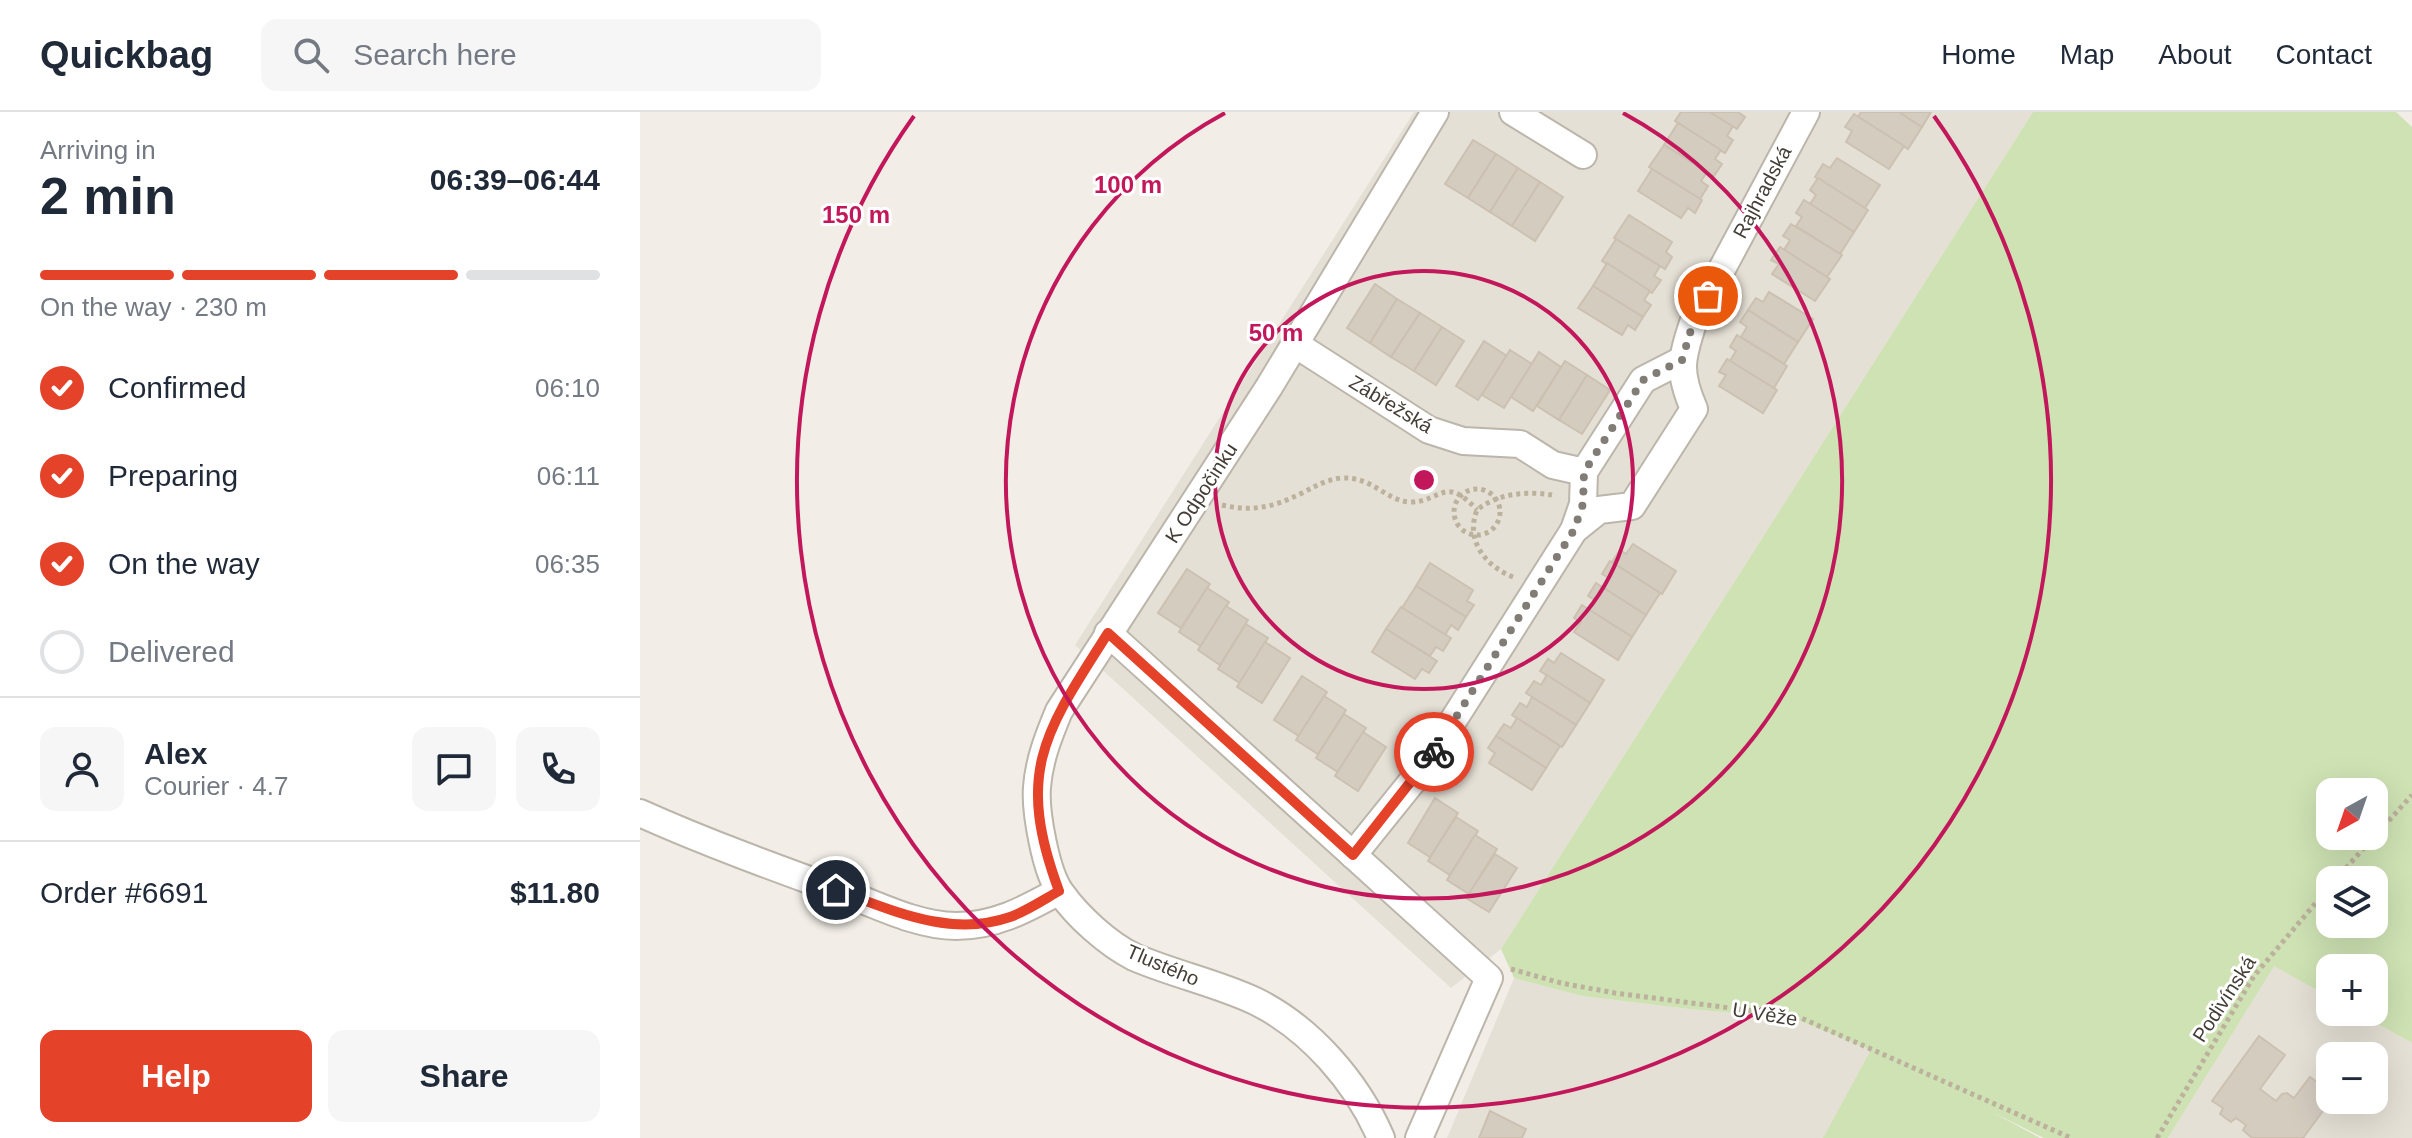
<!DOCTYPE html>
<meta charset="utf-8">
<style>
:root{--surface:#fff;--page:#f6f6f7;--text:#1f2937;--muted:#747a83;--line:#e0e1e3;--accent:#e5422a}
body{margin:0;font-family:Arial,sans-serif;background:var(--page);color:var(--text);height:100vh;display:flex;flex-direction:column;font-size:30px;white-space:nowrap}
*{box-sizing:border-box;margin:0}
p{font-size:26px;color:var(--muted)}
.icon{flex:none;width:44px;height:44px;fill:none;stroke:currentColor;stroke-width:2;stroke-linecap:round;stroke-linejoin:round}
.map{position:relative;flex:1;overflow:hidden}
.drawer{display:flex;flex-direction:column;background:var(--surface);width:640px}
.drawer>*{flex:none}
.needle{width:52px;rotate:220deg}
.controls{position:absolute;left:1676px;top:666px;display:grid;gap:16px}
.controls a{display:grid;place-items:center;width:72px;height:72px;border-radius:16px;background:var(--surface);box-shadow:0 8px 32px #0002;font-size:40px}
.pin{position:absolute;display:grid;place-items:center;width:68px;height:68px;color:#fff;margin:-34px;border:4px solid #fff;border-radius:50%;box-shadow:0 2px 8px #0007}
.courier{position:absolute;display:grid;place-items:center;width:80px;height:80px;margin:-40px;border:6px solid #e5422a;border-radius:50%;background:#fff;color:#222;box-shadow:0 2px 10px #0007}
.headline em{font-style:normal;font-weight:600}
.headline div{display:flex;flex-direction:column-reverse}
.headline{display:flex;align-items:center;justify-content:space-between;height:136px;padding:0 40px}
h1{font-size:52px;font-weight:600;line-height:60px}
.bar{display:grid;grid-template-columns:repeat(4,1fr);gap:12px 8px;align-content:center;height:96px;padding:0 40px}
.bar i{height:10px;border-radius:6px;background:var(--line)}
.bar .current{background:var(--accent)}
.bar p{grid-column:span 4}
.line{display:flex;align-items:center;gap:20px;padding:0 40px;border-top:2px solid var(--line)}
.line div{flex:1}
.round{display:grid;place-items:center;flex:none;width:84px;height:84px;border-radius:16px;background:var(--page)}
ol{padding:0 40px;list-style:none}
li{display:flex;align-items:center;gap:24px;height:88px}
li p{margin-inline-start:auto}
li .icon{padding:8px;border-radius:50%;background:var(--accent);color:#fff;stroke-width:4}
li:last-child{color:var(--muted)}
li i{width:44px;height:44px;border:4px solid var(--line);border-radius:50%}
.primary-button{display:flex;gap:16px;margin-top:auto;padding:16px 40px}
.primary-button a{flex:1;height:92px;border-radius:16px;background:var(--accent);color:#fff;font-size:32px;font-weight:600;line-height:92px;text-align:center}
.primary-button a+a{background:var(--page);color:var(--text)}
header{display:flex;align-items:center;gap:48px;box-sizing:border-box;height:112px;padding:0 40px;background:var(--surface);border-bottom:2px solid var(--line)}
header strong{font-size:38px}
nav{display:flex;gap:44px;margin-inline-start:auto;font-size:28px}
.search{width:560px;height:72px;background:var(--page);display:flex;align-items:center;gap:20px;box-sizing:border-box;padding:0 28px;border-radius:16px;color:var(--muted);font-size:30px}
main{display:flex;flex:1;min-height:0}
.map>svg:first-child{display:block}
.residential{fill:#e5e0d5;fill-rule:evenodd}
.green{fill:#cee2b3;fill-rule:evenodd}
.building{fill:#d5ccc0;stroke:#ccc1b1;stroke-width:2}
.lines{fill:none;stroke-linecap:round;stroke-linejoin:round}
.minor-casing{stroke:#bcb5aa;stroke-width:30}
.path{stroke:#bcb19d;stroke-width:5;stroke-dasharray:4 4;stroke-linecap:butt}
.minor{stroke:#fff;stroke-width:26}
.done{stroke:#817c75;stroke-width:8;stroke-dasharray:0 14.4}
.route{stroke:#e5422a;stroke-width:10}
.ring{fill:none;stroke:#c2185b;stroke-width:4}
.labels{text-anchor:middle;stroke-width:6;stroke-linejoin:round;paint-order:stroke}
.street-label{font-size:20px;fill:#443e37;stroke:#fff}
.centre{fill:#c2185b;stroke:#fff;stroke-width:4}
.ring-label{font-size:24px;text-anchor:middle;font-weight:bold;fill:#c2185b;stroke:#fff;stroke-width:6;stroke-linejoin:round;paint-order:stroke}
</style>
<header>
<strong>Quickbag</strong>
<div class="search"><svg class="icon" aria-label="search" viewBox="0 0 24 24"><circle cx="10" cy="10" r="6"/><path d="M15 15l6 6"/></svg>Search here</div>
<nav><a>Home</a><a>Map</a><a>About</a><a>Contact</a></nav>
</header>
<main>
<section class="drawer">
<div class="headline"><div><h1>2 min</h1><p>Arriving in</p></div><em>06:39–06:44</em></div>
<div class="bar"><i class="current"></i><i class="current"></i><i class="current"></i><i></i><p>On the way · 230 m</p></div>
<ol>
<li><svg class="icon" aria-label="check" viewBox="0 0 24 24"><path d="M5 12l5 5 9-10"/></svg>Confirmed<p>06:10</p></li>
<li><svg class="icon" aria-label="check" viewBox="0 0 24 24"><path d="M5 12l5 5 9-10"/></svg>Preparing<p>06:11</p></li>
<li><svg class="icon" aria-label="check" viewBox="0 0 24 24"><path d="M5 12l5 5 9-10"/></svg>On the way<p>06:35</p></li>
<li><i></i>Delivered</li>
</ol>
<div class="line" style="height:144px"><a class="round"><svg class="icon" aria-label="person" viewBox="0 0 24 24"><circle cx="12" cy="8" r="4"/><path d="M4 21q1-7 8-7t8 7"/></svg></a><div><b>Alex</b><p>Courier · 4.7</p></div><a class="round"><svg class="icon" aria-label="chat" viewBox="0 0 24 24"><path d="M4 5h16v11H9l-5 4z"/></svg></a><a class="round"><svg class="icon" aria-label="phone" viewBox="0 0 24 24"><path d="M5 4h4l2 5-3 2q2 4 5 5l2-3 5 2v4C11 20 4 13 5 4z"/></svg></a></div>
<div class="line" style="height:104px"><div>Order #6691</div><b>$11.80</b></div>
<div class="primary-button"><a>Help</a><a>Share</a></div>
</section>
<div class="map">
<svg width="1772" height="1026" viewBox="0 0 1772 1026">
<rect width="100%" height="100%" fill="#f2eee7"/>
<g class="residential">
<path d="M774,0h619l-532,837 -50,39 -376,-343z"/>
<path d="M1634,853l56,32v15h27l55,31v95h-244zM1690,944h44v44h-44z"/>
<path d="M874,866l68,18 107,13 104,9 78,32 169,88h-593z"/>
</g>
<path class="green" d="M1393,0h363l16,15v916l-55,-31h17v-44h-44v29l-56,-31 -106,172h-124l-52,-26 48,26h-217l48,-88 -78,-32 -104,-9 -107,-13 -68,-18 -13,-29zM1690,680h44v44h-44zM1690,768h44v44h-44z"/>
<g class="building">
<path d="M1041,0h29l23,14 -6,10 6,4 -8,13 -50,-32z"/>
<path d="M1070,0h28l7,5 -8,12z"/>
<path d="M1221,0h38l23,15 -14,22 -50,-32z"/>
<path d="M1259,0h32l-9,15z"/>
<path d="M1214,2l50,32 -15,23 -43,-27 6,-11 -7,-4z"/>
<path d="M1038,11l43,27 -6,9 7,5 -8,12 -50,-31z"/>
<path d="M833,28l23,14 -28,44 -23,-14z"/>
<path d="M1024,33l43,27 -6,9 7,5 -8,13 -51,-32z"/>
<path d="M856,42l22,14 -28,44 -22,-14z"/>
<path d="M1197,46l43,27 -15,23 -50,-31 8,-13 7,4z"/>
<path d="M878,56l22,14 -28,44 -22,-14z"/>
<path d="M1012,57l50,31 -7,13 -7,-5 -7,10 -43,-27z"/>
<path d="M1178,66l50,32 -14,22 -44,-28 6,-9 -6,-5z"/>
<path d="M900,70l23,15 -28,44 -23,-15z"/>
<path d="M1164,88l50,32 -14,22 -44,-28 6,-9 -6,-4z"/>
<path d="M989,103l43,27 -6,10 6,5 -7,12 -51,-31z"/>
<path d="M1151,112l51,31 -15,22 -43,-27 6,-10 -7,-4z"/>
<path d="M976,127l44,27 -6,10 7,4 -9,13 -50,-32z"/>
<path d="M1140,135l50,32 -15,22 -43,-27 7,-10 -8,-4z"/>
<path d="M967,151l43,28 -6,9 7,5 -8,12 -50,-31z"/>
<path d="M735,172l22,15 -27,44 -23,-15z"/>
<path d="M953,174l50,31 -8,13 -7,-5 -6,10 -44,-27z"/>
<path d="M1129,180l44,27 -15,23 -50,-32 8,-12 7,4z"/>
<path d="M757,187l23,14 -29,44 -21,-14z"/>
<path d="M1108,198l50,32 -14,22 -43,-27 6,-10 -7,-5z"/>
<path d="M780,201l22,14 -28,44 -23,-14z"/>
<path d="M802,215l22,14 -28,44 -22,-14z"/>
<path d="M1097,223l50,31 -13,22 -44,-27 6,-10 -6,-4z"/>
<path d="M844,229l23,15 -29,44 -22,-14z"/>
<path d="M870,238l22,14 -28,44 -22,-13z"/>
<path d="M899,240l22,15 -28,44 -22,-14z"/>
<path d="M1087,247l50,31 -14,23 -44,-27 7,-11 -7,-3z"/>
<path d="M925,249l22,14 -28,45 -22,-14z"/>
<path d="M947,263l23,15 -28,44 -23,-14z"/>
<path d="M993,432l43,27 -14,23 -50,-32 8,-12 6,4z"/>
<path d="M970,449l50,32 -14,22 -44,-28 7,-9 -7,-4z"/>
<path d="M790,451l43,27 -6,11 7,4 -8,12 -50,-31z"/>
<path d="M547,457l23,15 -29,44 -23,-15z"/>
<path d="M956,471l50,32 -14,22 -44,-28 7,-9 -7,-4z"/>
<path d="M776,474l50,31 -8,13 -7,-5 -6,10 -43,-27z"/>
<path d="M567,476l22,14 -28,44 -22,-14z"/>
<path d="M942,493l50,32 -14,23 -44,-28 7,-10 -7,-4z"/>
<path d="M586,494l22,14 -28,45 -22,-15z"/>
<path d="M761,495l50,31 -8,13 -7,-4 -6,9 -44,-27z"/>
<path d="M606,512l22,14 -28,45 -22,-14z"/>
<path d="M746,517l51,32 -8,12 -7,-4 -7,10 -43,-27z"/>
<path d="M625,530l25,16 -28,45 -25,-16z"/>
<path d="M921,541l43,27 -14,23 -50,-32 8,-12 6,4z"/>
<path d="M907,563l43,28 -14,22 -50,-32 8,-12 7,4z"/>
<path d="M662,564l25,16 -28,44 -25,-16z"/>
<path d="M684,584l22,14 -28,44 -22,-14z"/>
<path d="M892,585l44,28 -14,22 -50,-32 8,-12 7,4z"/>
<path d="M704,602l22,14 -28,44 -22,-14z"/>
<path d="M877,606l43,28 -14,22 -50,-32 8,-12 7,4z"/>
<path d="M723,620l23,15 -28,44 -23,-15z"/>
<path d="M856,624l50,32 -14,22 -43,-27 6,-10 -7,-5z"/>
<path d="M795,686l23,15 -28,44 -22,-14z"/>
<path d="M816,705l22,14 -28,44 -22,-14z"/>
<path d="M835,723l22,14 -28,45 -22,-14z"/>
<path d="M855,742l22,14 -28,44 -23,-14z"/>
<path d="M1619,924l26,19 -25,34 16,12 6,-7 5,-1 7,5 16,-21 20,15 1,8 -28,38h-51l-9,-8 3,-5 -10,-7 -5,4 -11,-8 3,-6 -11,-7z"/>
<path d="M850,999l36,18 -4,9h-43z"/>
</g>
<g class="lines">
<g class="minor-casing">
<g id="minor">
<path d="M873,0l70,43"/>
<path d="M655,232l134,86 34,11 57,3 33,21 31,7"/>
<path d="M934,418l9,-26 1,-32 59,-92 39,-20"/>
<path d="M468,521l381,345 -70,160"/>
<path d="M0,701c67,30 136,55 205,80 34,13 74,33 111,33 40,0 70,-17 103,-35"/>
<path d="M713,743l70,-87 151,-238 25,-20 33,-4 62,-97c-16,-37 -13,-49 -1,-86l113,-211"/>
<path d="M741,1026c-24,-56 -71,-110 -126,-137 -38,-18 -82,-27 -121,-44 -26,-13 -56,-40 -73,-64 -15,-20 -26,-81 -24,-106 2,-27 12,-52 22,-76l210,-324 166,-275"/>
</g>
</g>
<g class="path">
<circle cx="837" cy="400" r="23"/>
<path d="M582,393c30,7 52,2 78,-11 14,-7 25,-14 41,-16 31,-2 45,23 69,24 32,0 34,-28 67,8"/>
<path d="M873,465c-28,-11 -48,-37 -36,-67 21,-17 50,-19 75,-15"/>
<path d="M1695,768l77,-85"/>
<path d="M871,857l50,14 54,10 184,24 272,121"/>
<path d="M1517,1026l97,-162 76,-90"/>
</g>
<use href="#minor" class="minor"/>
</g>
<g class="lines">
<path class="done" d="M794,640l140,-222 9,-26 1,-32 59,-92 39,-20 11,-37 15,-27"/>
<path class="route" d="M196,778c56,20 114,48 174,27 17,-6 33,-17 49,-26 -44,-119 -15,-158 49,-258l245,222 81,-103"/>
</g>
<g class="ring">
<circle cx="784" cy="368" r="209"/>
<path d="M983 1A418 418 0 1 1 585 1"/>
<path d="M1294 4A627 627 0 1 1 274 4"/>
</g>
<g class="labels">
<g class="street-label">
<text transform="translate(1122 80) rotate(-62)" y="7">Rajhradská</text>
<text transform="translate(751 292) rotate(31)" y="7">Zábřežská</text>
<text transform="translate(561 381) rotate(-57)" y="7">K Odpočinku</text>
<text transform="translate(523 853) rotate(23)" y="7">Tlustého</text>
<text transform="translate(1584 887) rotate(-57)" y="7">Podivínská</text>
<text transform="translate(1125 902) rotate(9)" y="7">U Věže</text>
</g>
</g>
<circle cx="784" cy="368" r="12" class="centre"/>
<g class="ring-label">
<text x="488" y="81">100 m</text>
<text x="216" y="111">150 m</text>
<text x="636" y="229">50 m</text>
</g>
</svg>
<div class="controls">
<a><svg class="needle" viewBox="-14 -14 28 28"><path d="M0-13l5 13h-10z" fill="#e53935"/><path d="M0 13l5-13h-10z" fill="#747a83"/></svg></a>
<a><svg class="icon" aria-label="layers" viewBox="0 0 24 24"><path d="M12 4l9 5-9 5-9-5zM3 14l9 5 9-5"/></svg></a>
<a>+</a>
<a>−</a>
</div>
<div class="pin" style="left:1068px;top:184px;background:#ea580c"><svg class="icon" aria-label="bag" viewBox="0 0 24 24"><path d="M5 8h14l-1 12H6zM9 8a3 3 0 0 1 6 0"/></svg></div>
<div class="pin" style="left:196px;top:778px;background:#1f2937"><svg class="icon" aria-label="home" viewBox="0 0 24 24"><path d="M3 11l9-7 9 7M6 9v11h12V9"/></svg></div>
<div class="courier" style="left:794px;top:640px"><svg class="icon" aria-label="bike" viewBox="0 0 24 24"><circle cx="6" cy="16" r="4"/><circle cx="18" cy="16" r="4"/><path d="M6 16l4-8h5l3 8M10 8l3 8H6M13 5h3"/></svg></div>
</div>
</main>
